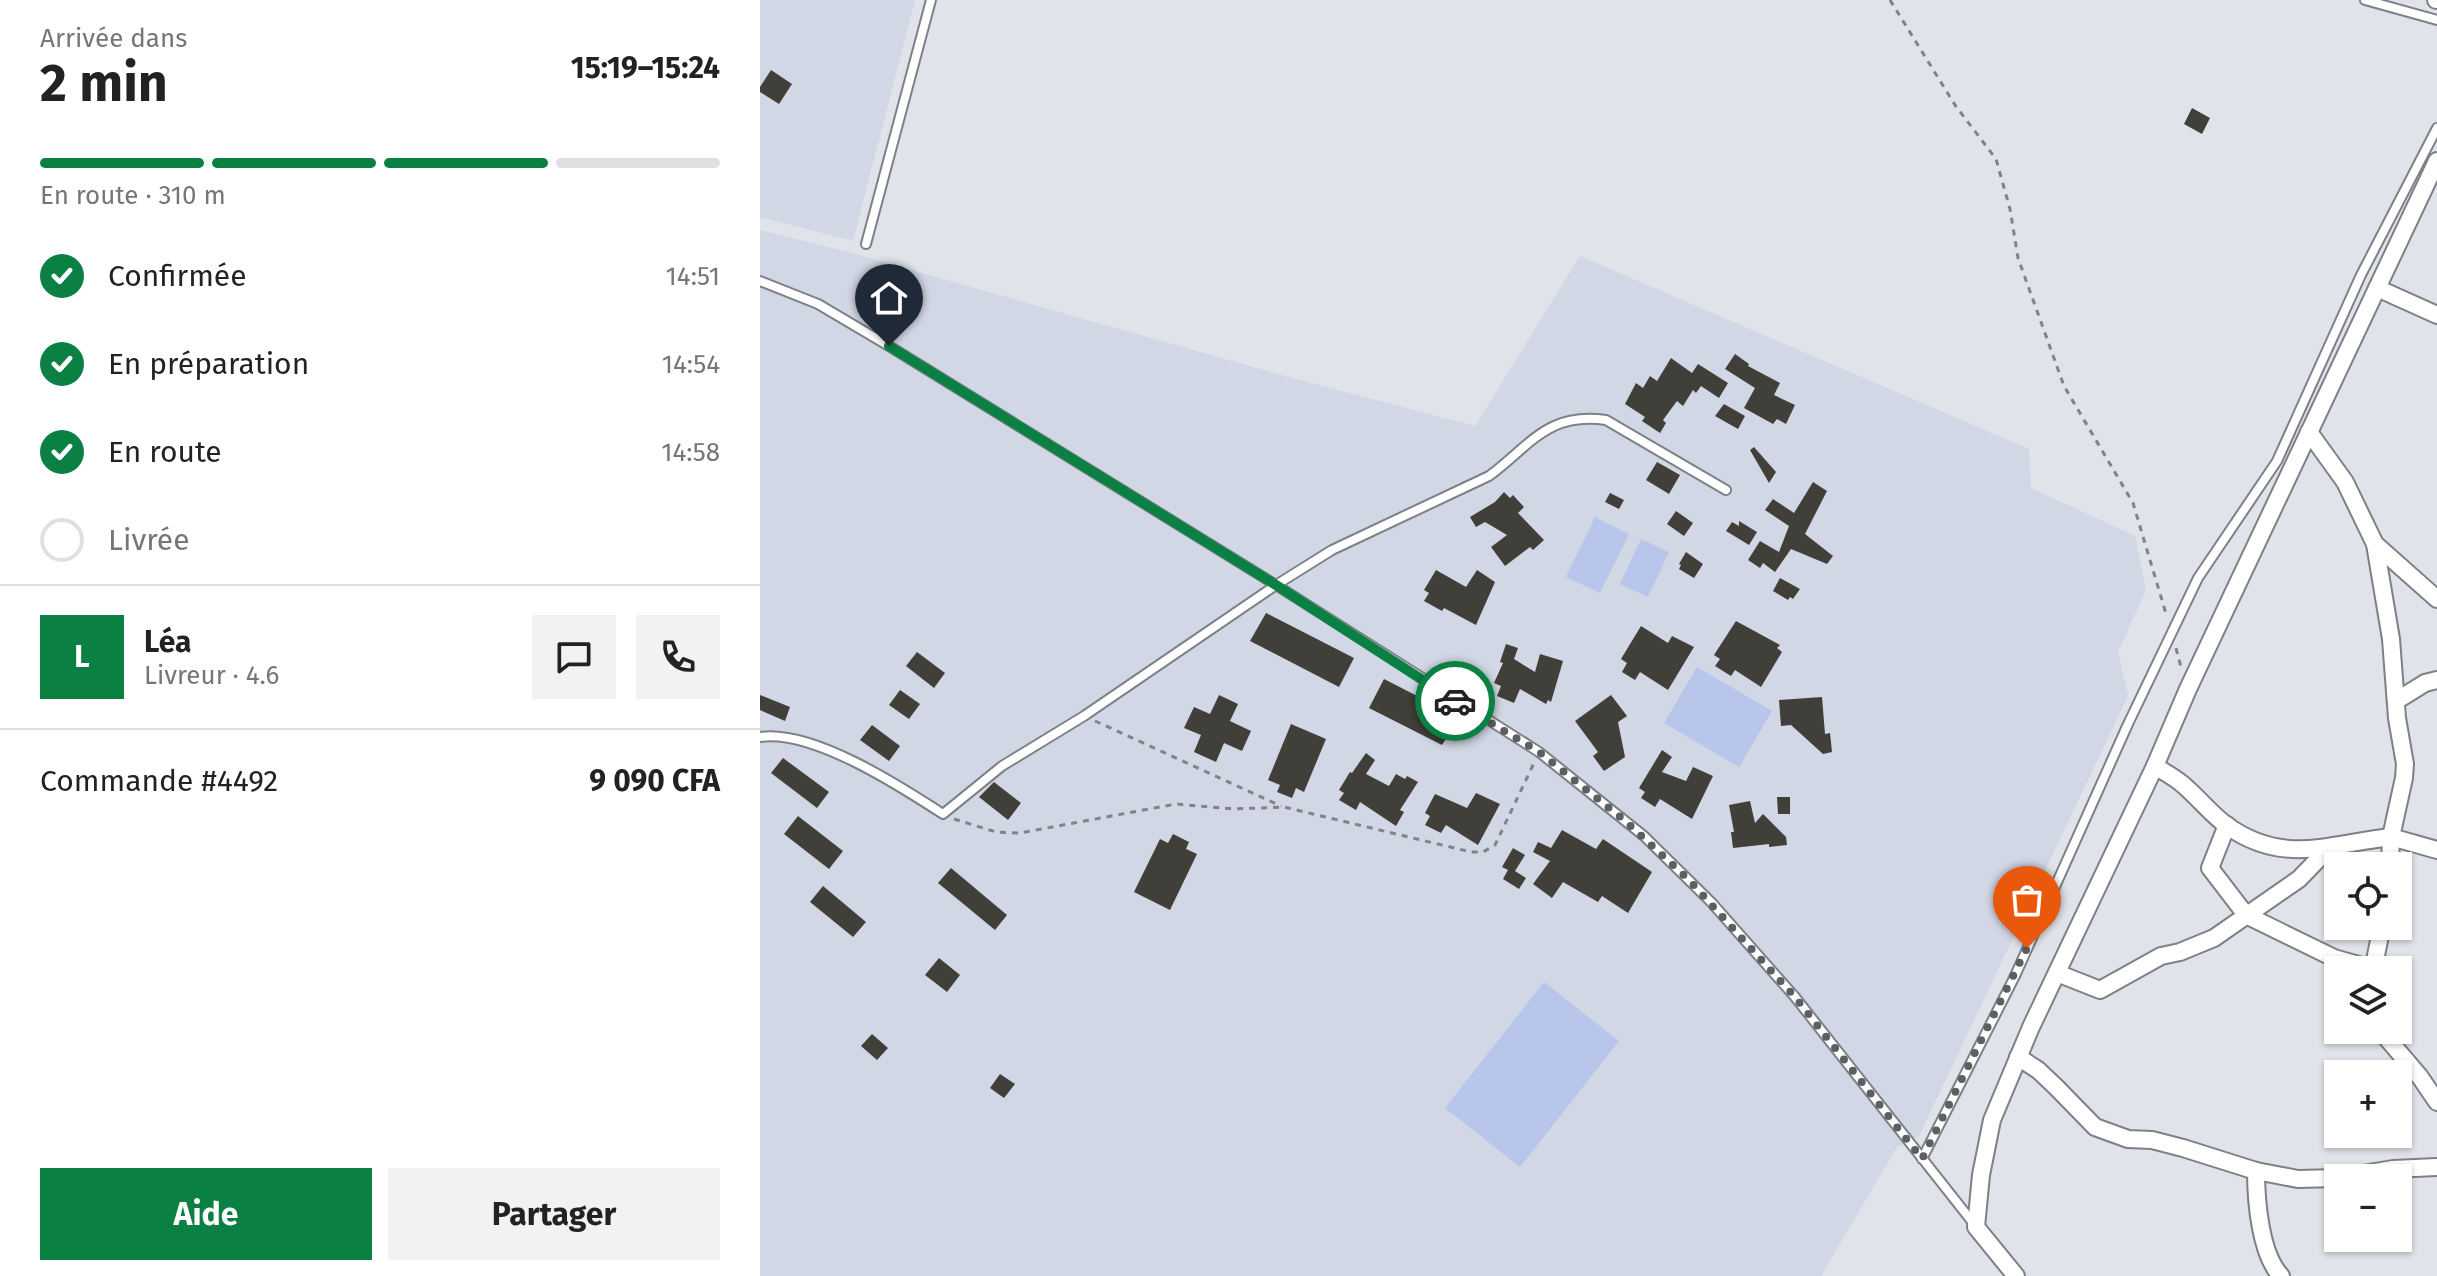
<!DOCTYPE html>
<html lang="fr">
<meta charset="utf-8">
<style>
:root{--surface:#fff;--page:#f2f2f2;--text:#222;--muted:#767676;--line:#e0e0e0;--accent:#0b8043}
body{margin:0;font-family:"Fira Sans",sans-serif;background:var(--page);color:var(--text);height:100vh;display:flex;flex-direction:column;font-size:30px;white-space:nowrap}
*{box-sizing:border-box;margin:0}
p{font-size:26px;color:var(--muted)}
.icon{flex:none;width:44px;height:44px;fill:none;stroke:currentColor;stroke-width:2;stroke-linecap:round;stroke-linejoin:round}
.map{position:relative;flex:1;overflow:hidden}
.side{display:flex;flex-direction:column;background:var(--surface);width:760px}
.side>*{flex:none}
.buttons{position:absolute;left:1564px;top:852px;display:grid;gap:16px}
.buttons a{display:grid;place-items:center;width:88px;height:88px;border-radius:0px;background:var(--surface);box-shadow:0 2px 6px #0004;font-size:40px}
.pin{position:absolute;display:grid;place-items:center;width:68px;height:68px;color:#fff;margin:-82px -34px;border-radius:50% 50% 50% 0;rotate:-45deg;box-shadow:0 0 8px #0007}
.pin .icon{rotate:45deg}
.courier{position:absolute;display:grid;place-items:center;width:80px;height:80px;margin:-40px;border:6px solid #0b8043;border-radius:50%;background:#fff;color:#222;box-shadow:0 2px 10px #0007}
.overview em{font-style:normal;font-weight:700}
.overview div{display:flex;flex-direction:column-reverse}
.overview{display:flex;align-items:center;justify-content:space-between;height:136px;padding:0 40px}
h1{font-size:52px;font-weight:700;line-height:60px}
.bar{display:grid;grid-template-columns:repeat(4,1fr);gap:12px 8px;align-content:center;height:96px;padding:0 40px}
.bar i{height:10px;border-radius:6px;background:var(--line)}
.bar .on{background:var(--accent)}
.bar p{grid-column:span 4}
.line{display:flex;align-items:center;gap:20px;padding:0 40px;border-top:2px solid var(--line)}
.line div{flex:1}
.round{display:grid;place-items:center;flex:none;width:84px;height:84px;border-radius:0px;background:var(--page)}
ol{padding:0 40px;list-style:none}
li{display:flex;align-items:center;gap:24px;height:88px}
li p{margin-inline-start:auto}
li .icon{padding:8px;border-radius:50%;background:var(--accent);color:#fff;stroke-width:4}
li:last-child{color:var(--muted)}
li i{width:44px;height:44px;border:4px solid var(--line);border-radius:50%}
.primary-button{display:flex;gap:16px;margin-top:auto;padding:16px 40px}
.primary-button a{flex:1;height:92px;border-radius:0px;background:var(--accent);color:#fff;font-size:32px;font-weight:700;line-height:92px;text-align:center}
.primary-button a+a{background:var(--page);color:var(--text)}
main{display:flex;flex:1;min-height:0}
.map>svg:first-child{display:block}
.built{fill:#d1d7e4}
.pitch{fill:#b8c6eb}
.building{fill:#413f39}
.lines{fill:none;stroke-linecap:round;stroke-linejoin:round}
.lane-casing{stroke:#7e8087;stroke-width:12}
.street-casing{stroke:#7e8087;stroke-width:20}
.path{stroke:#818387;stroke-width:3;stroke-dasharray:6 6;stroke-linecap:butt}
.lane{stroke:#fff;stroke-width:8}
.street{stroke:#fff;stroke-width:16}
.done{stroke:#5d5f63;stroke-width:8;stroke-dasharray:0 14.4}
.route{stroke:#0b8043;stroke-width:10}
</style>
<main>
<section class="side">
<div class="overview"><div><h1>2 min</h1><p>Arrivée dans</p></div><em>15:19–15:24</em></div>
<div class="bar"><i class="on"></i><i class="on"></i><i class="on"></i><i></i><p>En route · 310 m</p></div>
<ol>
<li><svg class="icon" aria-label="check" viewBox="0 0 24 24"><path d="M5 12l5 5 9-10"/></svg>Confirmée<p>14:51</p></li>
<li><svg class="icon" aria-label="check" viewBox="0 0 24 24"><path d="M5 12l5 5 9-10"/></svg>En préparation<p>14:54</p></li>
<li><svg class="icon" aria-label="check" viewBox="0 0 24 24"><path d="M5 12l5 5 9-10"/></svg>En route<p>14:58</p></li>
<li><i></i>Livrée</li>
</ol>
<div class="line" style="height:144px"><b class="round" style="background:var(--accent);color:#fff">L</b><div><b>Léa</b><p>Livreur · 4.6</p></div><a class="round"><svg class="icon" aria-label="chat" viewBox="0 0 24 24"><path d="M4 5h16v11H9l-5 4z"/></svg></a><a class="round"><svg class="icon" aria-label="phone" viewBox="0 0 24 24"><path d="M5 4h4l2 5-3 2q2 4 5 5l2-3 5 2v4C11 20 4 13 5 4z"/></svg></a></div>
<div class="line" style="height:104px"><div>Commande #4492</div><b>9 090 CFA</b></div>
<div class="primary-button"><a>Aide</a><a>Partager</a></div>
</section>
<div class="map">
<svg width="1677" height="1276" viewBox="0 0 1677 1276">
<rect width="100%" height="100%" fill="#e0e3ea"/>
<g class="built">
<path d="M0,0h155l-62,241 -93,-24z"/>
<path d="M0,230l88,22 444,126 183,48 105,-170 449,193 2,39 104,48 11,54 -28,62 10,44 -209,440 -22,11 -76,129h-1061z"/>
</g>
<g class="pitch">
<path d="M835,517l34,17 -29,59 -34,-16z"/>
<path d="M881,539l28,13 -21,45 -28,-13z"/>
<path d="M937,667l75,44 -33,56 -75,-44z"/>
<path d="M784,982l75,59 -99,126 -75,-59z"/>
</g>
<g class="building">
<path d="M11,70l21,14 -13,20 -19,-12v-5z"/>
<path d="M1432,108l18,10 -8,16 -18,-10z"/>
<path d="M975,354l14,10 -1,2 32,17 -6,12 21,10 -9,19 -9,-5 -4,5 -29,-16 11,-20 -30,-19z"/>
<path d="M911,358l21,15 6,-9 30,19 -9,15 -18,-12 -5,7 -3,-3 -10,16 -6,-5 -14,19 3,3 -6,10 -18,-12 3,-4 -20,-13 11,-21 7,5 7,-12 7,5z"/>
<path d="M964,404l21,12 -7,13 -23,-13z"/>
<path d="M994,447l22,25 -7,11 -19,-33z"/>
<path d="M897,462l23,13 -11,19 -23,-14z"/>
<path d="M1053,482l14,9 -22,43 28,22 -6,8 -36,-15 -16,23 -12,-9 -3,5 -12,-8 12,-19 19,11 10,-26 -24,-16 8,-11 21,14z"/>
<path d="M744,492l6,6 3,-3 11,12 -6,6 26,27 -11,10 -3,-3 -25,19 -14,-19 16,-12 -22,-13 -9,5 -6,-10 25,-15z"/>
<path d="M850,493l14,7 -5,9 -14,-7z"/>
<path d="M916,511l17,12 -9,13 -17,-12z"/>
<path d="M979,521l18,11 -8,13 -23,-14 6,-9 7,4z"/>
<path d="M926,552l17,12 -9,14 -15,-9 2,-4 -2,-1z"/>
<path d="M676,570l30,17 11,-17 18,12 -19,43 -32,-17 -2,3 -18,-10 5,-8 -5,-3z"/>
<path d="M1020,578l20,11 -7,10 -3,-2 -2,3 -15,-9z"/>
<path d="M506,613l88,45 -15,29 -89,-46z"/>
<path d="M976,621l44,24 -3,3 5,4 -21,35 -26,-17 -4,6 -16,-10 5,-7 -6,-4z"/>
<path d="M881,626l27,17 4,-7 22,11 -26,43 -28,-18 -5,8 -13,-8 5,-9 -6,-4z"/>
<path d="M746,644l12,4 -4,11 21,13 5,-18 23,7 -12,41 -3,-2 -2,4 -26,-15 -6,14 -17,-7 4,-10 -7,-3 9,-20 -3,-1z"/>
<path d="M157,652l28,21 -11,15 -28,-22z"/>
<path d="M624,679l88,45 -8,15 -13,-8 -9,14 -73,-37z"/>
<path d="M140,690l20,14 -11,15 -20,-14z"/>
<path d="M0,695l30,12 -5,14 -25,-11z"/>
<path d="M459,695l19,9 -8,17 21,10 -9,20 -18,-8 -8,19 -22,-10 7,-17 -17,-7 10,-21 16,7z"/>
<path d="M851,695l16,21 -9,6 7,35 -21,14 -11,-15 5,-4 -23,-31z"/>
<path d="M1062,697l3,37 5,-1 2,19 -9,2 -32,-29 -10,1 -2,-26z"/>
<path d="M531,724l35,15 -22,53 -8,-4 -4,10 -15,-6 3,-7 -12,-5z"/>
<path d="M112,725l28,21 -11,15 -29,-21z"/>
<path d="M902,750l10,7 -10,15 24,9 7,-14 20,9 -21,43 -32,-20 -5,8 -14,-9 4,-6 -6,-4z"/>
<path d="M606,753l9,7 -9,14 23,12 7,-12 9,5 2,-3 11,6 -18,28 4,2 -8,14 -36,-24 -4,8 -17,-10 5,-7 -5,-3 11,-18 2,1z"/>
<path d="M23,758l46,34 -12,16 -46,-35z"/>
<path d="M234,782l27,21 -13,17 -29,-23z"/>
<path d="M716,793l24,11 -22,41 -32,-20 -5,8 -16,-8 5,-9 -5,-3 10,-19 32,14z"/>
<path d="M1017,797h13v17h-12z"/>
<path d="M990,801l5,22 8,-9 23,23 1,8 -18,2v-3l-36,4 -2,-16h3l-5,-27z"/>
<path d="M38,816l45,35 -14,18 -45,-35z"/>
<path d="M802,830l34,19 7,-10 49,33 -24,41 -26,-17 -4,6 -35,-20 -11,16 -19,-14 17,-23 -17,-9 5,-10 13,6z"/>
<path d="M413,834l16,8 -3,7 11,5 -27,56 -36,-18 26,-53 8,4z"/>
<path d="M753,848l12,7 -10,16 11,7 -7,11 -16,-10 5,-9 -6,-3z"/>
<path d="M191,868l56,47 -12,15 -57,-47z"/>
<path d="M63,886l43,36 -13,15 -43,-35z"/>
<path d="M179,958l21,17 -13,17 -22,-17z"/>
<path d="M112,1034l16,14 -11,12 -16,-14z"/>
<path d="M240,1074l15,10 -11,14 -14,-10z"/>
</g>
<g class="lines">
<g class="lane-casing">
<g id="lane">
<path d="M1605,0l72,20"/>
<path d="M106,244l65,-244"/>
<path d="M0,281l58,23 71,42 387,239 263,167 105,84 67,66 84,95 179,227"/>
<path d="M0,737c52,-8 140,49 183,77l59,-48 82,-50 192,-131 56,-35 157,-74c42,-31 58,-64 117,-56l120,70"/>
<path d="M1162,1159l93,-183 113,-252 70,-146 79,-117 84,-186 76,-147"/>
</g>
</g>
<g class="street-casing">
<g id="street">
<path d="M1676,0h1"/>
<path d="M1617,288l60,27"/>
<path d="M1549,432l36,50 30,62 16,95 6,79 8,46 -1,14 -13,59 46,13"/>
<path d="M1615,544l62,55"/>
<path d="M1636,701l29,-18 12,-3"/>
<path d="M1395,766c9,6 19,11 26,17 16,13 29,30 45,42 57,41 102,19 165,12l-1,29"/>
<path d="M1467,825l-17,43 36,47 88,43 39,11"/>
<path d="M1613,970l9,-44"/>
<path d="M1297,973l43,17 61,-34 19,-4 34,-14 85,-59 31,-32"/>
<path d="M1620,1030l40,47 17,25"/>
<path d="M1258,1057l20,13 18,17 39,40 33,12 24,1 31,8 73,23c0,29 4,83 25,105"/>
<path d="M1496,1171l42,8 40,-1"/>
<path d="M1579,1178l54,-9 44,-2"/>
<path d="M1256,1276l-40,-49 5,-52 11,-55 39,-93 124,-261 33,-77 249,-528"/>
</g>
</g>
<g class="path">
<path d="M1130,0l65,105 41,54 14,50 8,49 46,128 69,117 34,114"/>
<path d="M1416,648l5,19"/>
<path d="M335,721l186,85"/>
<path d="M194,819l42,13 24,1 156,-29 57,5 51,-2 187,45h12l12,-7 39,-82"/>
</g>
<use href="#lane" class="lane"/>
<use href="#street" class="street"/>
</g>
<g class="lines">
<path class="done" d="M695,701l84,51 84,67 66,61 106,117 127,162 105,-211"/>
<path class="route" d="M129,346l387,239 179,116"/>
</g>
</svg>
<div class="buttons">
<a><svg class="icon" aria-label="locate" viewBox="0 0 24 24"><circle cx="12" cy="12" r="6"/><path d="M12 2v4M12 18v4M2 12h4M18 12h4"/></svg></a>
<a><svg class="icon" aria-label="layers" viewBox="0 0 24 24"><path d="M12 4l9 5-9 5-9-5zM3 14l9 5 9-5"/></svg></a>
<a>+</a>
<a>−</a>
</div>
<div class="pin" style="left:1267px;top:948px;background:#ea580c"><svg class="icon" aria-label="bag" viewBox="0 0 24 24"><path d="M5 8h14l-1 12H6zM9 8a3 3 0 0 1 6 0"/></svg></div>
<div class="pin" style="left:129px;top:346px;background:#1f2937"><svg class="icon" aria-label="home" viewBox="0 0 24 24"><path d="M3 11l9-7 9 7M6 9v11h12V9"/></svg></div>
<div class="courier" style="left:695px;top:701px"><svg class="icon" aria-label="car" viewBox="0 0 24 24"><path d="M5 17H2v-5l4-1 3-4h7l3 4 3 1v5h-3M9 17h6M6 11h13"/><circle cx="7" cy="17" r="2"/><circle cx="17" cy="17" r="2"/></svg></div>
</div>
</main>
